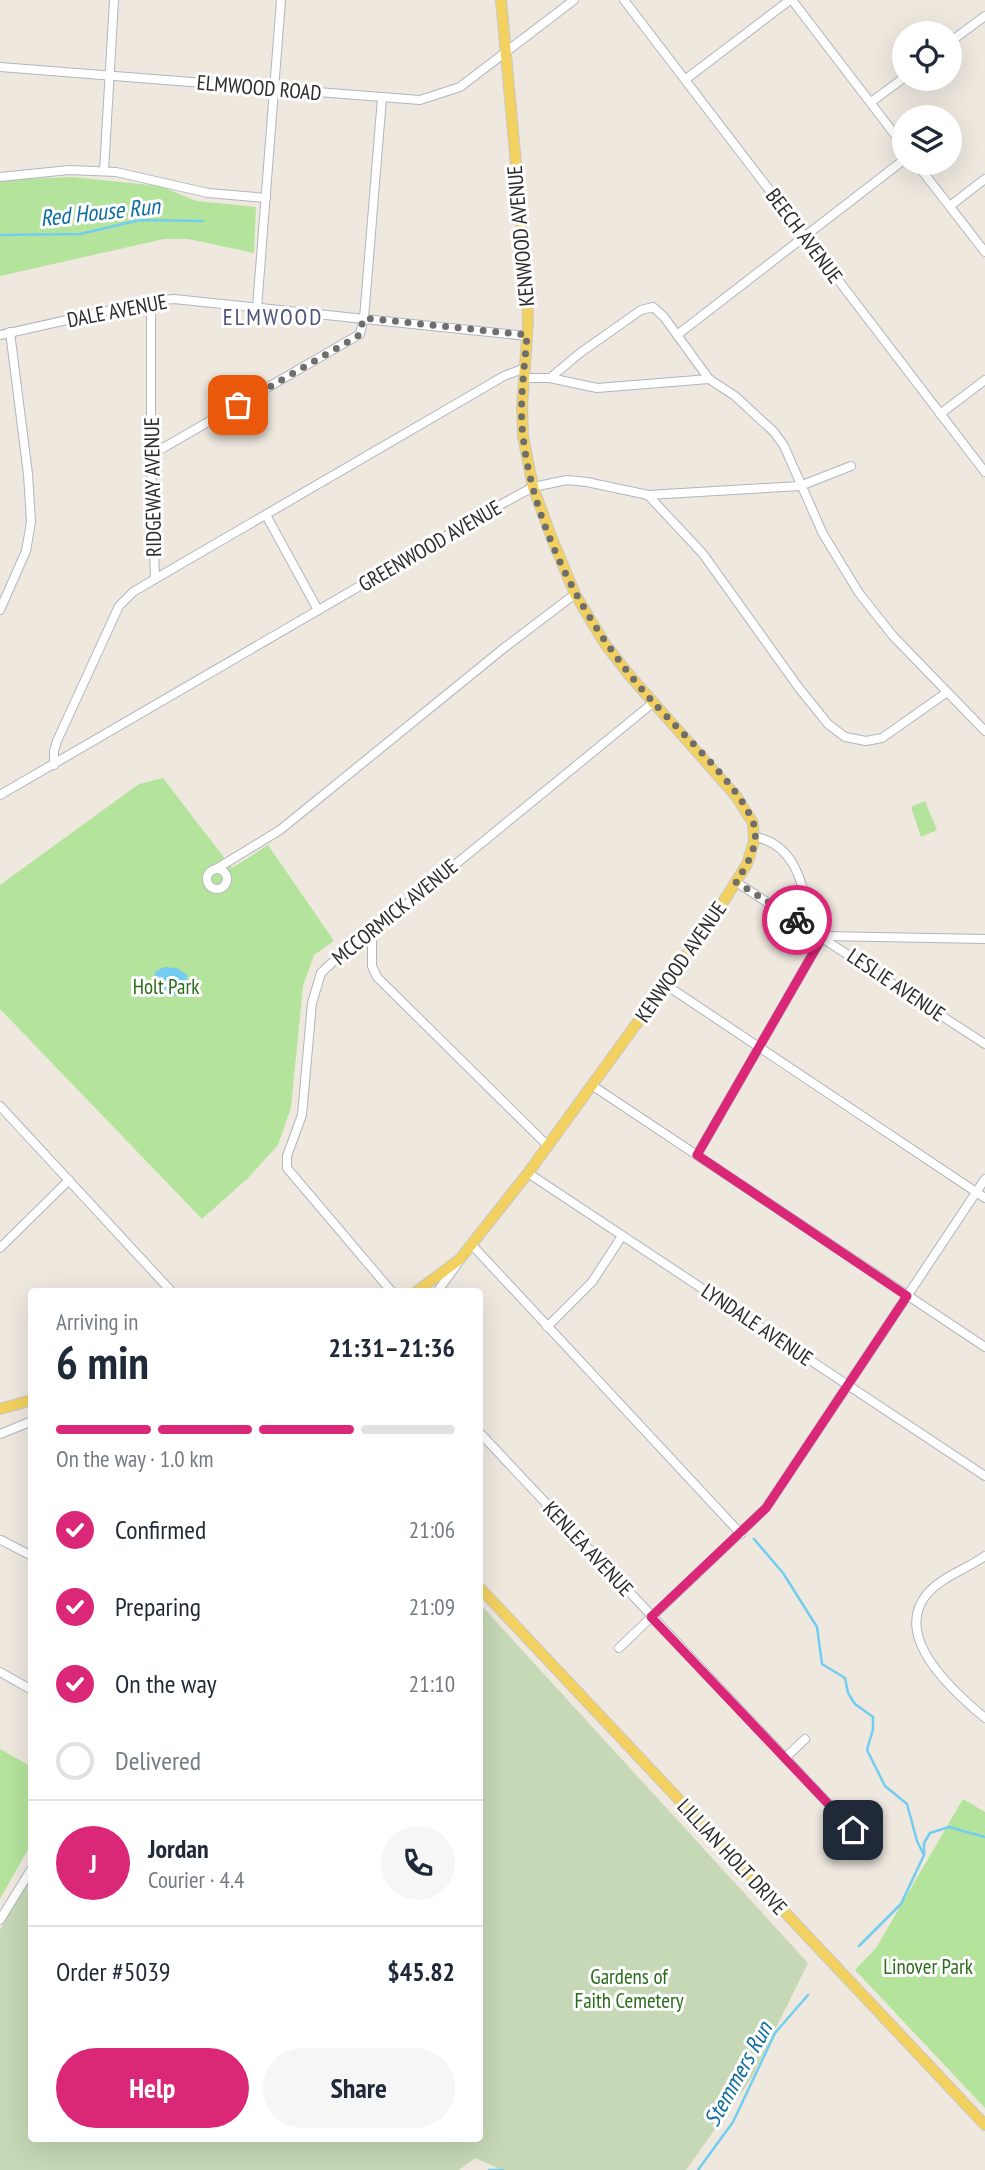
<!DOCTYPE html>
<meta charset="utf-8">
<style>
:root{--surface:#fff;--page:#f6f6f7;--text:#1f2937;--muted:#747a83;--line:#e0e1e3;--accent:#db2777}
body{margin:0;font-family:"PT Sans Narrow",sans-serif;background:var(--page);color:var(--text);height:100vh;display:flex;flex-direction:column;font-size:26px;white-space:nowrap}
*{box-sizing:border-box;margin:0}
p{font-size:23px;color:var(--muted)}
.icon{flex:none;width:38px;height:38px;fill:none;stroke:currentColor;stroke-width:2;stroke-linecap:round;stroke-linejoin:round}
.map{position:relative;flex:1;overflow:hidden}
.sheet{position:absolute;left:28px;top:1288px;width:455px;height:854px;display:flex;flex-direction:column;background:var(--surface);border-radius:7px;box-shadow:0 7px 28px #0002}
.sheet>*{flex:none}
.fabs{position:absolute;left:892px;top:21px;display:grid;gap:14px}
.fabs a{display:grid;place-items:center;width:70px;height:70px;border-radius:50%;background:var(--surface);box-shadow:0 7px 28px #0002;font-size:35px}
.pin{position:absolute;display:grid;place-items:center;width:60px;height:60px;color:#fff;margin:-30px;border-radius:14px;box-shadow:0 4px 10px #0006}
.courier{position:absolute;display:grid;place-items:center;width:70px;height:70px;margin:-35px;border:5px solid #db2777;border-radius:50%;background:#fff;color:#222;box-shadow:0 2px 9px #0007}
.summary em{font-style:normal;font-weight:600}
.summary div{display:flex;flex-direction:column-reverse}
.summary{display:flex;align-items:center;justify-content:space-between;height:119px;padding:0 28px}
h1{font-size:46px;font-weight:600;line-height:52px}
.bar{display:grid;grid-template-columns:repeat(4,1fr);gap:10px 7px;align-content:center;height:84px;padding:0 28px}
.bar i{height:9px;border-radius:5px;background:var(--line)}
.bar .active{background:var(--accent)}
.bar p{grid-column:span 4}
.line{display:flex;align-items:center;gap:18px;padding:0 28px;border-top:2px solid var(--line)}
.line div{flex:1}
.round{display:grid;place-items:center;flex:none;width:74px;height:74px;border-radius:37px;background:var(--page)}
ol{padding:0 28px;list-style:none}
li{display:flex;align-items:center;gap:21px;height:77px}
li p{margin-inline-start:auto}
li .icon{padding:7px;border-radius:50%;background:var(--accent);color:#fff;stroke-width:4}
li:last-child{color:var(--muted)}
li i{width:38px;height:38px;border:4px solid var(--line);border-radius:50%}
.action{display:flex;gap:14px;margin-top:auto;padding:14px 28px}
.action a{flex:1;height:80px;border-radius:42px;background:var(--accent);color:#fff;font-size:28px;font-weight:600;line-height:80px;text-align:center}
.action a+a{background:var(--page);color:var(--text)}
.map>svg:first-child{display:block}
.green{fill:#b4e49c}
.cemetery{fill:#c6d8b6}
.water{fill:#72cdf0}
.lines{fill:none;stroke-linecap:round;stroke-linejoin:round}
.stream{stroke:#72cdf0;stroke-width:2.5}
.minor-casing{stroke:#b2b5c0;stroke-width:10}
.major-casing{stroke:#c8c8c8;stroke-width:12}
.minor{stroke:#fff;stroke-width:8}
.major{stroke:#f2d160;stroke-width:10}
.done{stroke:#706e6b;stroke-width:7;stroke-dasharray:0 12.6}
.route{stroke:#db2777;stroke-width:9}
.labels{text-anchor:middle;stroke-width:6;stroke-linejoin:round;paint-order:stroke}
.street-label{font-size:21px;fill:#2c2c2c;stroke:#fff}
.park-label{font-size:21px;fill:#2a6c1a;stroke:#fff}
.water-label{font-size:23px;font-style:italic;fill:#0d6ca0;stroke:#fff}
.neighbourhood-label{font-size:23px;letter-spacing:2px;fill:#4c547e;stroke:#fff}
</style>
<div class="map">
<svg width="985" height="2170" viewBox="0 0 985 2170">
<rect width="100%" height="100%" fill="#eee8df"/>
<g class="green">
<path d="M73,177l86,9 38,15 59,6 -2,46 -66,-14h-24l-164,37v-96z"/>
<path d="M163,778l69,90 36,-23 66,96 -20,14 -11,31 -12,121 -13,38 -30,33 -46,41 -202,-210v-124l139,-101z"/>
<path d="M925,801l12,29 -16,7 -10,-30z"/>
<path d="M0,1749l32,18 -1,77 -31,55z"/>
<path d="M963,1799l22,13v296l-130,-138 21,-22z"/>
</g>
<path class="cemetery" d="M480,1604l328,359 -57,116 -65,91h-184l-27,-12 -16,12h-459v-240l31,-54 1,262h448z"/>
<path class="water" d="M164,967l13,1 10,7v9l-12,12 -21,-6 1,-18z"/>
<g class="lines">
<g class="stream">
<path d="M0,235l80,-1 60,-14 63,1"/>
<path d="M754,1539l29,34 34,54 5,37 23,14 3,15 7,11 18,13v12l-6,21 18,36 22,18 10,37 7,14"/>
<path d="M859,1946l42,-42 23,-49v-12l6,-10 19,-6 36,10"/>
<path d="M489,2170h14"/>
<path d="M698,2170l35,-48 42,-89 33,-38"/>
</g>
<g class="minor-casing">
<g id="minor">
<path d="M624,0l361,472"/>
<path d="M792,0l113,148"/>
<path d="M950,42l35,-26"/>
<path d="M0,67l420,33 40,-13 114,-87"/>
<path d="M686,79l104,-79"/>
<path d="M871,102l34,-25"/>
<path d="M916,163l69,89"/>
<path d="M104,171l10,-171"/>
<path d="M0,177l69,-7 47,2 92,21 58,5"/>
<path d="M950,206l35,-27"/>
<path d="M257,308l24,-308"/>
<path d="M0,335l151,-34 23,-2 353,37"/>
<path d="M677,335l228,-176"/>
<path d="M524,378h26l47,10 112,-9"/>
<path d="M550,378l30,-25 61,-43 12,-3 11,10 45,62 26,17 39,36 10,14 39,88 36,59 34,43 92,95"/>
<path d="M940,414l45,-34"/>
<path d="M151,455l209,-121 4,-16 18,-220"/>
<path d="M648,495l152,-9 51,-20"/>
<path d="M266,515l52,95"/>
<path d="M155,579l349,-203 21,-8"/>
<path d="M0,610l26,-59 5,-29 -3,-48 -18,-142"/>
<path d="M54,765v-14l3,-10 62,-135 14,-14 22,-13 -4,-124v-154"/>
<path d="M0,795l489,-284 44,-24 34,-7 20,2 61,13 55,59 96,134 29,36 17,13 21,4 16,-3 64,-45"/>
<path d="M755,837c45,8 48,56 58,92"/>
<path d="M216,869l64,-39 224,-182 71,-54"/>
<circle cx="217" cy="879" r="10"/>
<path d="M736,882l249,162"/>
<path d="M372,931v35l5,11 171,169"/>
<path d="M823,936l162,3"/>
<path d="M666,985l319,213"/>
<path d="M593,1086l392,261"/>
<path d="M0,1106l172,186"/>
<path d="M697,1155l126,-219"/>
<path d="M528,1173l457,303"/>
<path d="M472,1245l269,289"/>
<path d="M0,1248l69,-68"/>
<path d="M392,1292l-105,-124v-12l15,-41 10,-112 9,-30 18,-17 68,-52 247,-202"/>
<path d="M437,1292l21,-29"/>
<path d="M547,1327l45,-45 30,-46"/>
<path d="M480,1433l390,415"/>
<path d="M0,1434l32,-13"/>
<path d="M1,1540l31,16"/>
<path d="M985,1556c-18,13 -44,21 -58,38 -36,43 28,99 58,124"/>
<path d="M619,1648l147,-140 219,-329"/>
<path d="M0,1672l32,18"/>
<path d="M785,1758l20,-19"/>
<path d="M0,1920l32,-52"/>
</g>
</g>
<g class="major-casing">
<g id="major">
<path d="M416,1292l44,-33 68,-86 184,-253 35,-56 7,-23 -1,-18 -17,-27 -106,-120 -25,-32 -30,-50 -24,-58 -18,-49 -10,-51 -1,-29 6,-84 -1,-39 -26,-284"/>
<path d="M0,1409l32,-9"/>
<path d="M480,1588l505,537"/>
</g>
</g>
<use href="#minor" class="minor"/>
<use href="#major" class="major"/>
</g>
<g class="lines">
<path class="done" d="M238,405l120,-69 6,-18 163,17c-2,30 -7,61 -5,91 8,100 66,205 133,278 28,31 83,80 98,118 8,20 -6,43 -17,60l61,38"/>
<path class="route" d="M797,920l26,16 -126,219 210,141 -141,212 -115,109 202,213"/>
</g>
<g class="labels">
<g class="street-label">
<text transform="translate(259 88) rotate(5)" y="7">ELMWOOD ROAD</text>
<text transform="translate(521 236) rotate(-95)" y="7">KENWOOD AVENUE</text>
<text transform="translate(804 236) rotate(53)" y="7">BEECH AVENUE</text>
<text transform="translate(117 311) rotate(-11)" y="7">DALE AVENUE</text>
<text transform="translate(153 487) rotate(-91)" y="7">RIDGEWAY AVENUE</text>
<text transform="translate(430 546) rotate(-30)" y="7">GREENWOOD AVENUE</text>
<text transform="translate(395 912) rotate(-39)" y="7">MCCORMICK AVENUE</text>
<text transform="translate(681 962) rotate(-55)" y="7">KENWOOD AVENUE</text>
<text transform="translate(896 985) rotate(34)" y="7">LESLIE AVENUE</text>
<text transform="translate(757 1325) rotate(34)" y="7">LYNDALE AVENUE</text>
<text transform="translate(588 1549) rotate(47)" y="7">KENLEA AVENUE</text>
<text transform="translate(732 1857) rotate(47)" y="7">LILLIAN HOLT DRIVE</text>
</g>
<g class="park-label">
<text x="166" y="994">Holt Park</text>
<text x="928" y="1974">Linover Park</text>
<text x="629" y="1984">Gardens of<tspan x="629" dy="24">Faith Cemetery</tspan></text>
</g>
<g class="water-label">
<text transform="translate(100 212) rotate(-6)" y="8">Red House Run</text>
<text transform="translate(738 2074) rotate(-61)" y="8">Stemmers Run</text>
</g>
<g class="neighbourhood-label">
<text x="273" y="325">ELMWOOD</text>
</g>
</g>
</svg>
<div class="fabs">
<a><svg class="icon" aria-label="locate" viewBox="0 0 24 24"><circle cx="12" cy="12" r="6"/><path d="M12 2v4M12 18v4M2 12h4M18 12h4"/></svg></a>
<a><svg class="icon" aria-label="layers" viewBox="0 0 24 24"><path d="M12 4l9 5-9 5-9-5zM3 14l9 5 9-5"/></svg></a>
</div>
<div class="pin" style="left:238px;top:405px;background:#ea580c"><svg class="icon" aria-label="bag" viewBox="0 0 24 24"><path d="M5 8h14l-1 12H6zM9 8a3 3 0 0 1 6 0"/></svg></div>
<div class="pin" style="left:853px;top:1830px;background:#1f2937"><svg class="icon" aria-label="home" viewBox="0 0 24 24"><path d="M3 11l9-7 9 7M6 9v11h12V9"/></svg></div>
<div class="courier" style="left:797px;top:920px"><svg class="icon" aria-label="bike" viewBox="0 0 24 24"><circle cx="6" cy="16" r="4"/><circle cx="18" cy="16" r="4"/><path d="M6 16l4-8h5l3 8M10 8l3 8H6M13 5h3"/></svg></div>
<section class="sheet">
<div class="summary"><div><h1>6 min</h1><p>Arriving in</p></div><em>21:31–21:36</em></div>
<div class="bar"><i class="active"></i><i class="active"></i><i class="active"></i><i></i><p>On the way · 1.0 km</p></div>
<ol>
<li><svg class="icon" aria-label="check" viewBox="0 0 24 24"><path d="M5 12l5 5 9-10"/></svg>Confirmed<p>21:06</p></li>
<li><svg class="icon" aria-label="check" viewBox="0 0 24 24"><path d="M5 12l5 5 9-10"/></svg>Preparing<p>21:09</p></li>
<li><svg class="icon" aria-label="check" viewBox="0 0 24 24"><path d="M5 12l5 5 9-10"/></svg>On the way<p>21:10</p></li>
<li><i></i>Delivered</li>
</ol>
<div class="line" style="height:126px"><b class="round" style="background:var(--accent);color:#fff">J</b><div><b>Jordan</b><p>Courier · 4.4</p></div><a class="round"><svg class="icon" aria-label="phone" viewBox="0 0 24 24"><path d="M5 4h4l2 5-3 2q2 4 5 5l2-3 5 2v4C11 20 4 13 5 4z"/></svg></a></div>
<div class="line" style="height:91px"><div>Order #5039</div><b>$45.82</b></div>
<div class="action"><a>Help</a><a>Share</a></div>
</section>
</div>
